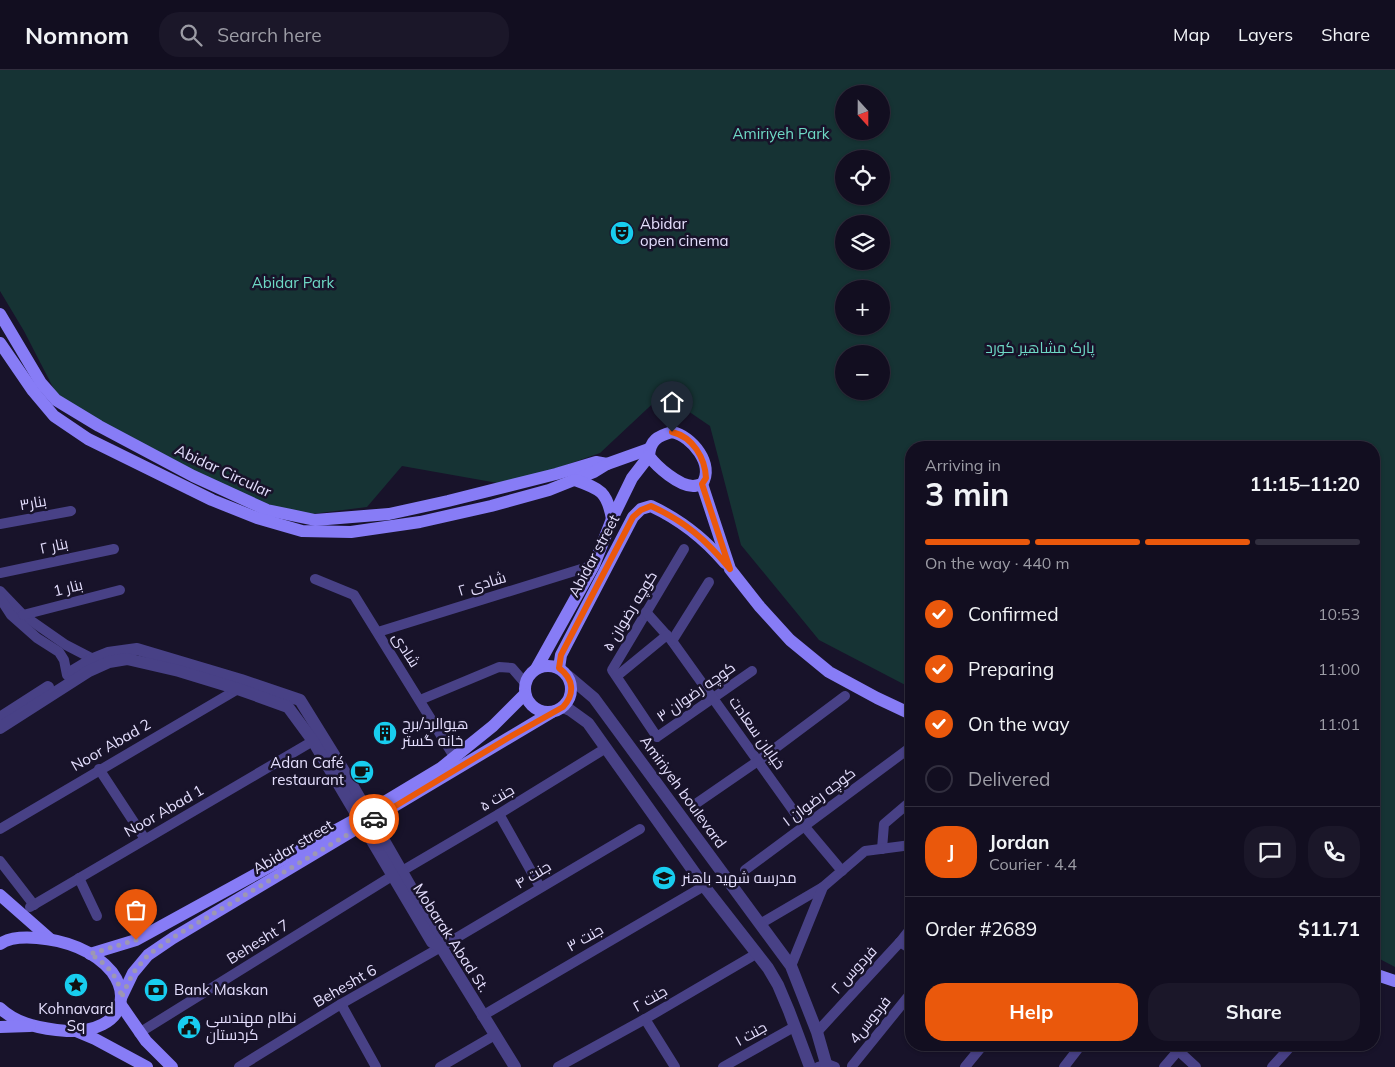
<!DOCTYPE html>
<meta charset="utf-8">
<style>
:root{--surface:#120e20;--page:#1b1729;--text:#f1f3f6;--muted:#9c9ca5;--line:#312e3e;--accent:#ea580c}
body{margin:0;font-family:Mulish,Cairo,sans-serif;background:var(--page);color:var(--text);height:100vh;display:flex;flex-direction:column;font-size:19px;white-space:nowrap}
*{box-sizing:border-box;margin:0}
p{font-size:16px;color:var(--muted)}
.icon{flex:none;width:28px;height:28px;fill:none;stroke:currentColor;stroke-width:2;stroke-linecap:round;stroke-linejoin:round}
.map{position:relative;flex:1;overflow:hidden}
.details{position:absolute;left:905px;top:371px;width:475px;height:610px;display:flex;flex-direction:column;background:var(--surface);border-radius:20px;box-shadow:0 1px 4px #0004,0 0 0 1px var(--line)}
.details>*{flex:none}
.needle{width:32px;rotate:159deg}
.controls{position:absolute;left:835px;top:15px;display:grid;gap:10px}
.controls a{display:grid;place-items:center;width:55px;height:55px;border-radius:50%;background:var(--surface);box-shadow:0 1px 4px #0004,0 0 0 1px var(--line);font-size:25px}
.pin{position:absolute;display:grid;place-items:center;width:42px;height:42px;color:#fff;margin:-51px -21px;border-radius:50% 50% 50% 0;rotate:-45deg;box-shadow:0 0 5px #0007}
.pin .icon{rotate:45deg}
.courier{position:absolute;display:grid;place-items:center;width:50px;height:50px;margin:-25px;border:4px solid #ea580c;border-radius:50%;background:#fff;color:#222;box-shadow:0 1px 6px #0007}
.headline em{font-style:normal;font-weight:700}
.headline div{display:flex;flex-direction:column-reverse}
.headline{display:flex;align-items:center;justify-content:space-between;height:85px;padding:0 20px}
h1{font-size:32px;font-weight:700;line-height:38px}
.bar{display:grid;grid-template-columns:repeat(4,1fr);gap:8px 5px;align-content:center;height:60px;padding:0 20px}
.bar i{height:6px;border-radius:4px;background:var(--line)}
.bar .selected{background:var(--accent)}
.bar p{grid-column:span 4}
.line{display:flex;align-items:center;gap:12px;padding:0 20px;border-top:1px solid var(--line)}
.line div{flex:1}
.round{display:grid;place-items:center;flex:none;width:52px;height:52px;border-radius:20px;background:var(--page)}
ol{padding:0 20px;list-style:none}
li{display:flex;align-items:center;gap:15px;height:55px}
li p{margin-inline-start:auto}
li .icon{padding:5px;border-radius:50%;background:var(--accent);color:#fff;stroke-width:4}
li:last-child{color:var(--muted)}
li i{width:28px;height:28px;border:2px solid var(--line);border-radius:50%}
.action{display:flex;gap:10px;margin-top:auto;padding:10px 20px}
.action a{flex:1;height:58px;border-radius:20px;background:var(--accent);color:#fff;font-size:20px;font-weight:700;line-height:58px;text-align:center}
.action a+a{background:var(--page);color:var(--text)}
header{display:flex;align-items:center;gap:30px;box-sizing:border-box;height:70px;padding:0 25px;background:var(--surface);border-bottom:1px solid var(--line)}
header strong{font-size:24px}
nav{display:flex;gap:28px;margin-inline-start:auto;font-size:18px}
.search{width:350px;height:45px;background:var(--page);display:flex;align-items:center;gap:12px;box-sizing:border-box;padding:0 18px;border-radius:20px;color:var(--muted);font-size:19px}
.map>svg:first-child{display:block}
.green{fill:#163334;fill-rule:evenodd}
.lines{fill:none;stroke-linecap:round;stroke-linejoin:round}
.minor{stroke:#484186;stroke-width:10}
.tertiary{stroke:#484186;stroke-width:12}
.secondary{stroke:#877cf6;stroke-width:12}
.done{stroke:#9d97b3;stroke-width:5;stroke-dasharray:0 9}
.route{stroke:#ea580c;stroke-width:6}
.labels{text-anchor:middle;stroke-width:5;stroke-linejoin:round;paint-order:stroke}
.park-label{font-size:15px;fill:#6ed9c5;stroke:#18132a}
.poi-label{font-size:15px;fill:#e4defd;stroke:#18132a;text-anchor:start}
.street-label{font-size:15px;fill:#e4defd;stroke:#18132a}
</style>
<header>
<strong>Nomnom</strong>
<div class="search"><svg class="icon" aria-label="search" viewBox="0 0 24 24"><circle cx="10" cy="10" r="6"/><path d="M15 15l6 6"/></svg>Search here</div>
<nav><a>Map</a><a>Layers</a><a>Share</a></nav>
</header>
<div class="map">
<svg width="1395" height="997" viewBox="0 0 1395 997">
<rect width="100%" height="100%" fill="#18132a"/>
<path class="green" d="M0,0h1395v897l-21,-11v-508h-463v240l-92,-48 -78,-95 -31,-119 -47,-32 -63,59 -91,32 -107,-19 -35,41 -79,10 -142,-69 -88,-51 -34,-66 -24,-40zM844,24h37v37h-37zM844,89h37v37h-37zM844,154h37v37h-37zM844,219h37v37h-37zM844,284h37v37h-37z"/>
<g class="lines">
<g class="minor">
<path d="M0,454l71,-13"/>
<path d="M684,479l-72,121 45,67 95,-66"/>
<path d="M0,503l114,-24"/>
<path d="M315,509l39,16 101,163"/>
<path d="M0,521l23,24 43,30 27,14"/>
<path d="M0,528l11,17 26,23 22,14 5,8 3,15"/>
<path d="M646,542l26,29 133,186 37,44"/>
<path d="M23,545l97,-25"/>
<path d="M378,562l216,-67"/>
<path d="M672,571l37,-59"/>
<path d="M617,606l50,-41"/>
<path d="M420,630l79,-33 13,1 13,15"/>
<path d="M99,699l46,70"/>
<path d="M694,735l64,-44 87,-65"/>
<path d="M499,744l41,73"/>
<path d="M0,759l238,-140"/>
<path d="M882,779l2,-25 27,-23"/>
<path d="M0,791l34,44"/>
<path d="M745,800l166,-123"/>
<path d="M402,801l97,-57 107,-66"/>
<path d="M79,808l18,38"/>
<path d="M30,837l283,-166"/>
<path d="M760,854l63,-37"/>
<path d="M900,872l11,7"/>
<path d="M791,896l32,-79 42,-36 46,-6"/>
<path d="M341,934l35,63"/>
<path d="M482,946l222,-130"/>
<path d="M645,949l30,48"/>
<path d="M817,962l83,-90 11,-14"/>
<path d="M139,963l253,-157"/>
<path d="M1172,975l24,22"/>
<path d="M852,996l59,-73"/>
<path d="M239,997l102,-63 100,-57 199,-118"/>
<path d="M440,997l55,-32"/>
<path d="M558,997l87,-48 111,-65"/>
<path d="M723,997l71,-40"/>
<path d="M818,997l9,-3 8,3"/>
<path d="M965,997l18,-22"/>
<path d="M1064,997l17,-22"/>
<path d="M1164,997l19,-22"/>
<path d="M1272,997l20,-22"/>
</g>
<g class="tertiary">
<path d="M73,601l20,-12 15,-6 29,-4 104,31 59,20 44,71 96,167 1,9"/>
<path d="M568,606l26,22 197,268 26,66 10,35"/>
<path d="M563,637l7,3 18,13 116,163 64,82 10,17 11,26 21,56"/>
<path d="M0,648l48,-31"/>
<path d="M0,658l89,-57 20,-9 18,-3 52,12 59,18 50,18 25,34 119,201 9,5 74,120"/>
</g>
<g class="secondary">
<path d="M0,244l41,69 15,17 43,26 94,50 74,34 48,10 74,-6 59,-13 108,-27 40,-12 11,2"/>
<path d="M0,273l33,48 21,25 34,23 124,61 45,18 45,13 49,1 69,-10 71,-16 58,-16 45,-18 13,-8 42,-15"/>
<path d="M672,362c20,4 43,33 30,52 -3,1 -6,2 -9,2 -14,0 -36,-19 -44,-30 1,-16 9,-20 23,-24z"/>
<path d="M575,410c25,9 32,11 37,39"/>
<path d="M702,414l28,85 30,38 30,33 39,32 48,26 34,16"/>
<circle cx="548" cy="619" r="23"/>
<path d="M559,598l2,-13 72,-138 8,-8 10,-3c30,14 53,32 74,57"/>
<path d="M536,599l58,-104 18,-46 20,-41 17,-22"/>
<path d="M0,825l50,44"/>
<path d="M0,874c10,-7 25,-7 37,-6 27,2 57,12 75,34 5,7 9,16 9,24 0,28 -31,36 -54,35 -24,-2 -49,-6 -67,-23"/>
<path d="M90,884l46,-14 222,-122 83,-50 52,-42 32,-32"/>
<path d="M1374,904l21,7"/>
<path d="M121,928l12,-25 15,-18 25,-17 379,-226"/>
<path d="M121,935l25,36 26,26"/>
<path d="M0,957l30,-1"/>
<path d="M76,961l19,8 52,28"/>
</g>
</g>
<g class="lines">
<path class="done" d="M136,870l-46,14c16,9 31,25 31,44l12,-25 15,-18 24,-17 202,-119"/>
<path class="route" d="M374,749l134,-81 55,-31c12,-13 11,-28 -4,-39l2,-13 72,-138 8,-7 10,-4c35,16 55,34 79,63l-28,-85 4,-6c-1,-20 -13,-41 -34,-46"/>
</g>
<defs>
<g id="theatre-disc" transform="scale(1.25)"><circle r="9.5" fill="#18cdef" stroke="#18132a"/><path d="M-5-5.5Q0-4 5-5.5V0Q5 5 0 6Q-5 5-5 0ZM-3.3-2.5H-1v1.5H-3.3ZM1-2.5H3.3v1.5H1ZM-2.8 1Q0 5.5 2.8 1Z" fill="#111"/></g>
<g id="building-disc" transform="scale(1.25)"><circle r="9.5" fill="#18cdef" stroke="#18132a"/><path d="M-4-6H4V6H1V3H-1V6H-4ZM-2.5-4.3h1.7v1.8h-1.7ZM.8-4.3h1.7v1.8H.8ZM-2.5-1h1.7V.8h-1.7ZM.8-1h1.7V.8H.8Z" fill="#111"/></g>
<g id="cafe-disc" transform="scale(1.25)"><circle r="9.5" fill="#18cdef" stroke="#18132a"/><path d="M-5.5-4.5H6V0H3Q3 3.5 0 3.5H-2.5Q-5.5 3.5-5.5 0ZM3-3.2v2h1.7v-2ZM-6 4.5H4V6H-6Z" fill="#111"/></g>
<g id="school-disc" transform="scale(1.25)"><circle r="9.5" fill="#18cdef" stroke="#18132a"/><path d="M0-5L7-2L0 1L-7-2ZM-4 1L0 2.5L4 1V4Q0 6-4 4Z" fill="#111"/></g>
<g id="sight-disc" transform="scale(1.25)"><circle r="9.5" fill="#18cdef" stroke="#18132a"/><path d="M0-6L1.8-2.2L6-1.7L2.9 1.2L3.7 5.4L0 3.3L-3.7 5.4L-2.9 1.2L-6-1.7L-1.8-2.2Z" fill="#111"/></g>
<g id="bank-disc" transform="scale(1.25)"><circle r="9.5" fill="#18cdef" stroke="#18132a"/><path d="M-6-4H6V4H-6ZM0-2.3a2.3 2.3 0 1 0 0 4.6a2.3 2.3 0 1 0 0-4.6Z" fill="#111"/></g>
<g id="civic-disc" transform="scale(1.25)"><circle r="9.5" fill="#18cdef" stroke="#18132a"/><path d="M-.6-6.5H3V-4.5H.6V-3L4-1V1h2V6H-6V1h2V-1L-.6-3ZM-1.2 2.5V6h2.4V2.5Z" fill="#111"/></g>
</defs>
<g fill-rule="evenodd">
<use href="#theatre-disc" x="622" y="163"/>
<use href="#building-disc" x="385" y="663"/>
<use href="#cafe-disc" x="362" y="702"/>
<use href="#school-disc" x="664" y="808"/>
<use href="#sight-disc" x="76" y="915"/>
<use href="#bank-disc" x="156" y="920"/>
<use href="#civic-disc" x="189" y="957"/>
</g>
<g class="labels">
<g class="park-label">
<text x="781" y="69">Amiriyeh Park</text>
<text x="293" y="218">Abidar Park</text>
<text x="1040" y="283">پارک مشاهیر کورد</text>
</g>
<g class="poi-label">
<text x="640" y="159">Abidar<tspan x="640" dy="17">open cinema</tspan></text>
<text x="402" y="659">هیوالرد/برج<tspan x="402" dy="17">خانه گستر</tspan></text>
<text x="344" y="698" text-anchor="end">Adan Café<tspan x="344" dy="17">restaurant</tspan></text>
<text x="682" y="813">مدرسه شهید باهنر</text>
<text x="174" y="925">Bank Maskan</text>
<text x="76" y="944" text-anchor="middle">Kohnavard<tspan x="76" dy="17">Sq</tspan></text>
<text x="206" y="953">نظام مهندسی<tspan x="206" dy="17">کردستان</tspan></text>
</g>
<g class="street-label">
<text transform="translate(223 401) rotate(25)" y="5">Abidar Circular</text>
<text transform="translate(33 433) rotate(-10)" y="5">بنار۳</text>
<text transform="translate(54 476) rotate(-12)" y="5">بنار ۲</text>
<text transform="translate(594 486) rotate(-62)" y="5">Abidar street</text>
<text transform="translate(482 514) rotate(-17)" y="5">شادی ۲</text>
<text transform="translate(68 518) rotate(-14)" y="5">بنار 1</text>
<text transform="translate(630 541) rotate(-59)" y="5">کوچه رضوان ۵</text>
<text transform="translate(406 580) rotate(58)" y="5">شادی</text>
<text transform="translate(696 622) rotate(-35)" y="5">کوچه رضوان ۳</text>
<text transform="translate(757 663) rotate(55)" y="5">خیابان سعادت</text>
<text transform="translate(111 675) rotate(-30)" y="5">Noor Abad 2</text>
<text transform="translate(683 722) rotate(54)" y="5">Amiriyeh boulevard</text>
<text transform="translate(819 727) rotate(-37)" y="5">کوچه رضوان ۱</text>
<text transform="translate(497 728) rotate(-31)" y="5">جنت ۵</text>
<text transform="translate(164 741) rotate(-30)" y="5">Noor Abad 1</text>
<text transform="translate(293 777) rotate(-31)" y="5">Abidar street</text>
<text transform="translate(533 805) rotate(-31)" y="5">جنت ۴</text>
<text transform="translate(451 868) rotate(57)" y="5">Mobarak Abad St.</text>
<text transform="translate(585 868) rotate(-30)" y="5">جنت ۳</text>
<text transform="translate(258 872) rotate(-32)" y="5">Behesht 7</text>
<text transform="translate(854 900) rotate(-47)" y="5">فردوس ۲</text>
<text transform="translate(345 916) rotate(-30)" y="5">Behesht 6</text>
<text transform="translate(650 929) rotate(-30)" y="5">جنت ۲</text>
<text transform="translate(870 950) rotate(-51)" y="5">فردوس4</text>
<text transform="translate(751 964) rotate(-29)" y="5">جنت ۱</text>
</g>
</g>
</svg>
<div class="controls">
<a><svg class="needle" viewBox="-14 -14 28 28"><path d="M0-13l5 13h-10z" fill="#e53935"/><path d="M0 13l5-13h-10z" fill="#9c9ca5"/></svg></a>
<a><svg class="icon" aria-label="locate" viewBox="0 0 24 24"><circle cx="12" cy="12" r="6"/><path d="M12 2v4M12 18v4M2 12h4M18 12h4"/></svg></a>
<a><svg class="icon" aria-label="layers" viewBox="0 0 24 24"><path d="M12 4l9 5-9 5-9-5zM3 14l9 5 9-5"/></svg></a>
<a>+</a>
<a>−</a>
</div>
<div class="pin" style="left:136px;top:870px;background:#ea580c"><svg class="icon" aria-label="bag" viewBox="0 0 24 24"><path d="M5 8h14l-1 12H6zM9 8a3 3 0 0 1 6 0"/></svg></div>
<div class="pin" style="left:672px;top:362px;background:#1f2937"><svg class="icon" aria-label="home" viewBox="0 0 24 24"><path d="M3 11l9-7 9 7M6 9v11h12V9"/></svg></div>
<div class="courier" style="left:374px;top:749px"><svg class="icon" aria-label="car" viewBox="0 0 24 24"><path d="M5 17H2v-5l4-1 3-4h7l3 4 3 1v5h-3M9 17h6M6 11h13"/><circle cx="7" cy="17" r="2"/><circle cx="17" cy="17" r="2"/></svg></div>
<section class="details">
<div class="headline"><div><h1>3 min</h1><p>Arriving in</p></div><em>11:15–11:20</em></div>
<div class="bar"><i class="selected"></i><i class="selected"></i><i class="selected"></i><i></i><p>On the way · 440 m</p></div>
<ol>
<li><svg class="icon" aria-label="check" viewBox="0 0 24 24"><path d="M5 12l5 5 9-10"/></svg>Confirmed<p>10:53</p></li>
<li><svg class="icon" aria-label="check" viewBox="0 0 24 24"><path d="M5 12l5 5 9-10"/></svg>Preparing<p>11:00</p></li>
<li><svg class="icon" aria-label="check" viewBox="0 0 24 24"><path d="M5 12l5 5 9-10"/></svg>On the way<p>11:01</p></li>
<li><i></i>Delivered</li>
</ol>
<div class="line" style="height:90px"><b class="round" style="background:var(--accent);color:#fff">J</b><div><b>Jordan</b><p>Courier · 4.4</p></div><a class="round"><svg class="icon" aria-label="chat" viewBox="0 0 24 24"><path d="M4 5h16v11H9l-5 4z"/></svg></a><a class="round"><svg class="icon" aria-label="phone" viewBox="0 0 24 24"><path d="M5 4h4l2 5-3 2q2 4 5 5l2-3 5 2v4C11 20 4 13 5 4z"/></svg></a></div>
<div class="line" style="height:65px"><div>Order #2689</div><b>$11.71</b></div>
<div class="action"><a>Help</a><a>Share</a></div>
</section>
</div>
